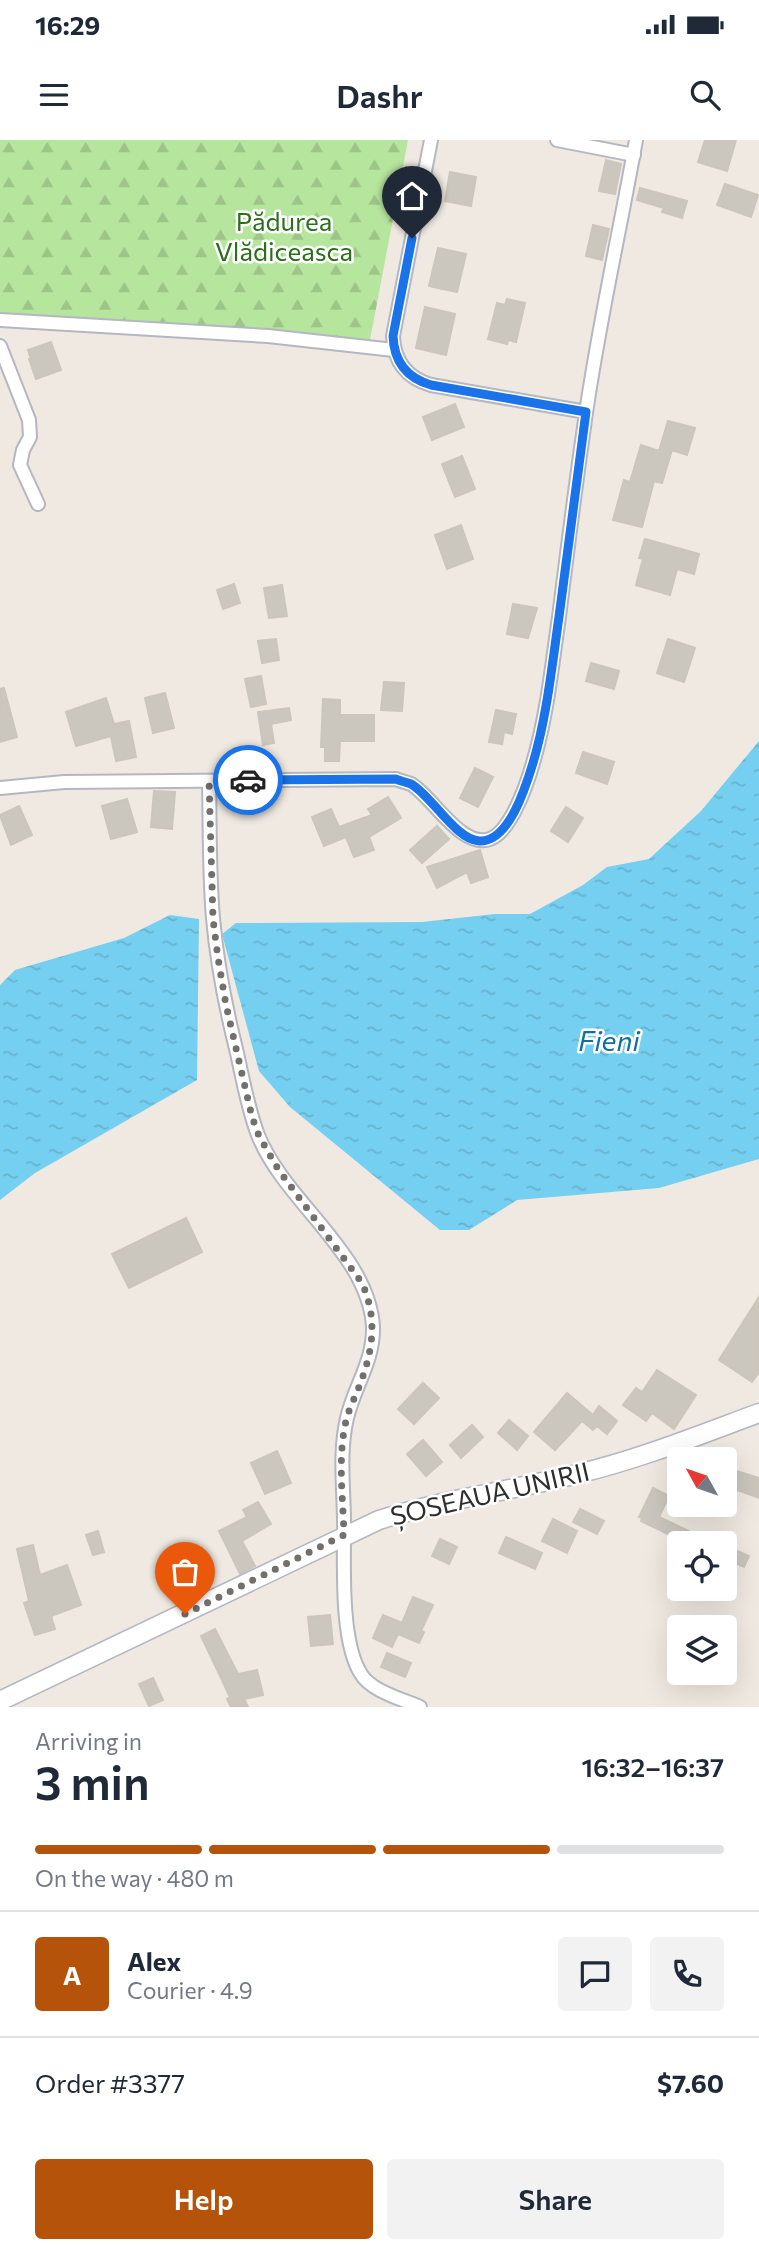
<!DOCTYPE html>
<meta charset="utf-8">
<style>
:root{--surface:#fff;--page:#f2f2f3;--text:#1f2937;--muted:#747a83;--line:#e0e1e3;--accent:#b45309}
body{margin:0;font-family:Commissioner,sans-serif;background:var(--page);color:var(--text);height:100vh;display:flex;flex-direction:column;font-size:26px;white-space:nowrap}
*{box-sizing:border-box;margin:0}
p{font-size:23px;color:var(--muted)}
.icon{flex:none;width:38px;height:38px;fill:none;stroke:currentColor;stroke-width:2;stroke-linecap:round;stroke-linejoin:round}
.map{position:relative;height:1567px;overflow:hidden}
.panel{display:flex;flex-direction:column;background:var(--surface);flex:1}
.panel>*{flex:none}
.needle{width:46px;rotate:310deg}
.tools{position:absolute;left:667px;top:1307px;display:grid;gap:14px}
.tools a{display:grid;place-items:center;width:70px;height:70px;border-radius:7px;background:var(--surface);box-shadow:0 7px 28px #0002;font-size:35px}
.pin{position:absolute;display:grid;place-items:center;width:60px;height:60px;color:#fff;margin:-72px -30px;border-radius:50% 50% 50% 0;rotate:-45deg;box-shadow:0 0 7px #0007}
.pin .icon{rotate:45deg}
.courier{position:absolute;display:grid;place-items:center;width:70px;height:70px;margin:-35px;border:5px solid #1a73e8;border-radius:50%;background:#fff;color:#222;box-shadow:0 2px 9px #0007}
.overview em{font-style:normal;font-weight:600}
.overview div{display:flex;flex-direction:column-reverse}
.overview{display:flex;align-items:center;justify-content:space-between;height:119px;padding:0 35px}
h1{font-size:46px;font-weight:600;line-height:52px}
.bar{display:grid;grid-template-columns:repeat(4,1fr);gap:10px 7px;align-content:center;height:84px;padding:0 35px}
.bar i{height:9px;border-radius:5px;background:var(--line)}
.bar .on{background:var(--accent)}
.bar p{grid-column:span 4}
.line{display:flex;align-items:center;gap:18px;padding:0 35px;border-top:2px solid var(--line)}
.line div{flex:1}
.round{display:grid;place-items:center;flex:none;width:74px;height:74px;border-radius:7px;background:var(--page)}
.action{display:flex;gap:14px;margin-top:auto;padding:14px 35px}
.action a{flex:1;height:80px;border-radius:7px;background:var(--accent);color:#fff;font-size:28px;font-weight:600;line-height:80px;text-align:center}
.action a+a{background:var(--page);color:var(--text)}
.status{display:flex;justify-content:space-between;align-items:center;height:49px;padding:0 35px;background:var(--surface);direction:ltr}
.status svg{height:19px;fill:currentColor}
header{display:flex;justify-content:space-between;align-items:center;height:91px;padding:0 35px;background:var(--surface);font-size:32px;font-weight:600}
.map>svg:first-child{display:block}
.forest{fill:url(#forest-firs)}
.water{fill:url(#water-ripples)}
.building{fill:#cbc7bf;stroke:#cbc5ba;stroke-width:2}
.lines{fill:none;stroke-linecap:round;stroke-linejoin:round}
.street-casing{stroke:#b4b7c1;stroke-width:16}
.secondary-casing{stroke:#b4b7c1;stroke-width:21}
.street{stroke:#fff;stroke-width:12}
.secondary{stroke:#fff;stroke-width:18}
.done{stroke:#726f6d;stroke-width:7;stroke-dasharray:0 12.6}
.route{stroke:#1a73e8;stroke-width:9}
.labels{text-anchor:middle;stroke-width:5;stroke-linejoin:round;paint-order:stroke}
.park-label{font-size:26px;fill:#2c6e1b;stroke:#fff}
.street-label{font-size:26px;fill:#2e2e2e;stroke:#fff}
.water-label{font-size:28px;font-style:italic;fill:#0d6fa3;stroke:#fff}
</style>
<div class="status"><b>16:29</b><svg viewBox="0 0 49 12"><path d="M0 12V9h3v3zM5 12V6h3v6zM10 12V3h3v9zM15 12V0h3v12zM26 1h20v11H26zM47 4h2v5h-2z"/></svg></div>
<header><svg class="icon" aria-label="menu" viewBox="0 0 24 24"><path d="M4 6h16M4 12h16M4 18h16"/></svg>Dashr<svg class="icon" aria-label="search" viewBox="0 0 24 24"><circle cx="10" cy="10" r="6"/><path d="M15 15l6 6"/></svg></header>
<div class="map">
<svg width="759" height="1567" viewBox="0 0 759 1567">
<defs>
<pattern id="forest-firs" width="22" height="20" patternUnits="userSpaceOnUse" patternTransform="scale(1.75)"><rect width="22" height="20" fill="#b6e59e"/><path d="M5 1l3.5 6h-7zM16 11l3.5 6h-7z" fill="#9dc588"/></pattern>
<pattern id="water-ripples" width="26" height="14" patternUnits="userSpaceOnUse" patternTransform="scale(1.75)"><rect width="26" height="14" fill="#75cff0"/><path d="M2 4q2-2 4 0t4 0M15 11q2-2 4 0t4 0" fill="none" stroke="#66b2ce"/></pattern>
</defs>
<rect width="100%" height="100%" fill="#efe9e1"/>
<path class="forest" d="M0,0h408l-38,200 -370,-25z"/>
<g class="water">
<path d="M759,601v418l-100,29 -142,12 -48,30h-29l-150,-123 -31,-36 -37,-137 14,-11 186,-1 73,-8h35l53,-29 24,-18 42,-8 52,-48z"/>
<path d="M170,775l29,4 -2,161 -162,93 -35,27v-215l15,-15 109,-32z"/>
</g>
<g class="building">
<path d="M705,0h31l-9,31 -29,-9z"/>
<path d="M606,20l15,4 -6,30 -16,-3z"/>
<path d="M450,32l26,5 -5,29 -26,-5z"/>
<path d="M725,44l33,11 -7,22 -34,-12z"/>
<path d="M640,48l47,13 -5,17 -20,-6 2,-4 -27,-8z"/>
<path d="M593,85l16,4 -7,31 -16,-4z"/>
<path d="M438,108l28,6 -9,38 -28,-6z"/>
<path d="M507,159l18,4 -9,39 -8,-2 -1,4 -19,-5 9,-36 8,2z"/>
<path d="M425,167l30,7 -9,41 -30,-7z"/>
<path d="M51,202l10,28 -25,9 -7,-20h2l-3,-9z"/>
<path d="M455,264l9,23 -32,13 -9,-23z"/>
<path d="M668,281l27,7 -8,27 -15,-5 -10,33 -8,-2 -12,46 -29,-7 11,-40 6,2 11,-37 18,6z"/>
<path d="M462,316l13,33 -20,8 -13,-33z"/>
<path d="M461,385l12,34 -26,10 -12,-34z"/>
<path d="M645,399l54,15 -5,20 -17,-5 -7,26 -34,-10 7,-26 -4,-1z"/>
<path d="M234,444l6,19 -17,6 -6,-19z"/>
<path d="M282,445l5,31 -18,2 -5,-30z"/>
<path d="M513,464l24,4 -9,30 -21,-4z"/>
<path d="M276,499l3,21 -17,3 -4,-22z"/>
<path d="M668,499l27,9 -11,34 -27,-9z"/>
<path d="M591,523l28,8 -5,18 -28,-8z"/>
<path d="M261,536l5,28 -15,3 -6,-28z"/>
<path d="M384,542l20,1 -2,28 -21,-1z"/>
<path d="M4,548l13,49 -17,5v-53z"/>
<path d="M165,553l9,35 -21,5 -8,-35z"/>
<path d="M106,558l8,26 15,-3 7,36 -20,4 -5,-25 -35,10 -10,-34z"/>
<path d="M323,559l17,1v15h34v26h-34l-1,20h-14v-14h-4z"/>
<path d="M289,568l2,12 -20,4 3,19 -11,2 -5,-33z"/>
<path d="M496,570l20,4 -4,20 -8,-2 -2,12 -13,-2z"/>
<path d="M583,612l31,10 -7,22 -31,-11z"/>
<path d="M475,628l18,9 -15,30 -18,-9z"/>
<path d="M154,651l21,1 -3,37 -21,-2z"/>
<path d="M388,657l13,21 -32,19 5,13 -20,7 -8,-20 -22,9 -12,-29 19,-8 8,18 33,-12 -4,-6z"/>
<path d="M127,659l10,33 -26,7 -9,-33z"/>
<path d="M19,666l13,29 -21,10 -11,-30z"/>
<path d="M566,667l17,11 -15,24 -17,-11z"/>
<path d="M437,686l12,13 -27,24 -12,-13z"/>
<path d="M480,710l8,27 -17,6 -4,-11 -30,16 -10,-21z"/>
<path d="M186,1078l16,34 -73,36 -17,-34z"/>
<path d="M759,1157v75l-7,10 -33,-22z"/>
<path d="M657,1230l39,25 -22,34 -22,-16 -6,8 -23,-16 13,-17 6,4z"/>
<path d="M423,1243l16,15 -25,26 -16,-15z"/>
<path d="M567,1253l26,22 6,-9 18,15 -10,13 -10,-8 -4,4 -11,-9 -27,29 -21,-18z"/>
<path d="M509,1280l19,16 -11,14 -19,-17z"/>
<path d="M472,1285l11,12 -22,21 -11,-13z"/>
<path d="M423,1300l19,22 -16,14 -19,-22z"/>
<path d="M277,1311l14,32 -26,11 -14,-31z"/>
<path d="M724,1327l35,11v20l-35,-13z"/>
<path d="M653,1348l16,8 -10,21 57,27h-28l-47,-23 1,-3 -3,-1z"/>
<path d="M258,1362l13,22 -29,17 13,25 -15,8 -21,-43 28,-14 -4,-7z"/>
<path d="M580,1369l24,12 -7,13 -24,-12z"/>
<path d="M553,1379l24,12 -10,22 -25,-12z"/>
<path d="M98,1391l6,21 -11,3 -7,-20z"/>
<path d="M506,1397l36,16 -7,16 -36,-16z"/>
<path d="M440,1399l17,8 -8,17 -17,-8z"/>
<path d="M33,1405l7,30 27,-10 14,40 -30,11 4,13 -20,6 -11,-32 5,-2 -12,-52z"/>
<path d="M724,1405l25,11 -5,11 -20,-9z"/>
<path d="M202,1412l8,28 -21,6 -9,-28z"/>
<path d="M413,1457l20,8 -12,26 3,1 -5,11 -21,-9 -6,13 -19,-9 10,-23 19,8z"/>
<path d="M330,1475l3,29 -22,2 -3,-29z"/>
<path d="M215,1489l23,45 19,-4 6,25 -19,4 4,8h-17l-4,-8 3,-2 -29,-61z"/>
<path d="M387,1513l24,10 -6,14 -24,-10z"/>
<path d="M153,1538l10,22 -14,6 -10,-22z"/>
</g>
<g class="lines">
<g class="street-casing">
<g id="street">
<path d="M431,0l-38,196c1,26 14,42 38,49l155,27"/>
<path d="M557,0l77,15"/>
<path d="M0,180l268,16 126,14"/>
<path d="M0,206l29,74 1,17 -7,13 -3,15 18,39"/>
<path d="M209,641c1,45 0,91 4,137 4,46 13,91 24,135 6,27 11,56 21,82 26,66 111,119 115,192 1,34 -19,60 -26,91 -9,38 -2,78 -3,116 0,37 -3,109 17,140 10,17 41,25 59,33"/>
<path d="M0,648l64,-6 332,-3c4,2 10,3 15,5 22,13 50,65 79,55 21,-8 37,-55 43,-76 14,-47 19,-98 26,-146 8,-64 16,-127 25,-190 13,-96 35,-191 52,-287"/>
</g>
</g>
<g class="secondary-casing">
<path id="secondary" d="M0,1561l379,-181c65,-21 132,-29 198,-46 63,-15 122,-39 182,-61"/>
</g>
<use href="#street" class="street"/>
<use href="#secondary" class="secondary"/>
</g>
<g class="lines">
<path class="done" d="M185,1474l159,-79c-1,-38 -7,-81 3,-118 3,-10 8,-20 12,-30 14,-36 19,-68 3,-104l-84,-114 -19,-33 -7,-19 -26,-112 -8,-47 -5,-39 -4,-138 39,-1"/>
<path class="route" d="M248,640l148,-1c4,2 10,3 15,5 21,12 44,55 68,57 30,2 47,-55 54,-78 14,-47 19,-98 26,-146 9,-69 18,-137 27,-205l-155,-27c-24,-7 -37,-23 -38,-49l19,-98"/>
</g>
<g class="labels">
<g class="park-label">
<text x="284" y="91">Pădurea<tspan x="284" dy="30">Vlădiceasca</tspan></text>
</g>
<g class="street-label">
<text transform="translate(490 1354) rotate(-13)" y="9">ȘOSEAUA UNIRII</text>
</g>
<g class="water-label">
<text x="609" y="911">Fieni</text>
</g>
</g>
</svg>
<div class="tools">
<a><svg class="needle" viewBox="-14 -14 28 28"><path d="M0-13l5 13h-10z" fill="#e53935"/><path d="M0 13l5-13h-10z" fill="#747a83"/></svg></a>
<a><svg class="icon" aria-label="locate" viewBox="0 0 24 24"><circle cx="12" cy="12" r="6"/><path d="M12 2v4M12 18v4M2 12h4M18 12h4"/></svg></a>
<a><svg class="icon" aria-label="layers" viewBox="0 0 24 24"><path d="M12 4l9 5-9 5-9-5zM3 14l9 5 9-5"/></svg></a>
</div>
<div class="pin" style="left:185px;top:1474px;background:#ea580c"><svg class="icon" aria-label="bag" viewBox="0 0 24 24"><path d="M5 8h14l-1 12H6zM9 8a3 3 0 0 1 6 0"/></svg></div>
<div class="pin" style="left:412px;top:98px;background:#1f2937"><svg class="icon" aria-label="home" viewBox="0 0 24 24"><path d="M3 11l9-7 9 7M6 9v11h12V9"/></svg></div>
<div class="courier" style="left:248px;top:640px"><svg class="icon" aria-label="car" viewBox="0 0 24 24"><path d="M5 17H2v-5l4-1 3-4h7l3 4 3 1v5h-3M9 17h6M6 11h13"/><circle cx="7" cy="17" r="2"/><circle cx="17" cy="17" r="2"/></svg></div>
</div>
<section class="panel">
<div class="overview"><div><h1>3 min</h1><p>Arriving in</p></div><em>16:32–16:37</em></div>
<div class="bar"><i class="on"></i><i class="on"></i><i class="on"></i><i></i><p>On the way · 480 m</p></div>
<div class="line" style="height:126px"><b class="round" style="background:var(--accent);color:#fff">A</b><div><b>Alex</b><p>Courier · 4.9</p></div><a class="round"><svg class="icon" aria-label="chat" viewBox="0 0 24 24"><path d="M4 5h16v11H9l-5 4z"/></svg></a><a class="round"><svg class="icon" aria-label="phone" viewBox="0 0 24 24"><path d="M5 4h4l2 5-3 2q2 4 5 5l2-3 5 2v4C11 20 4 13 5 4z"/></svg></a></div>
<div class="line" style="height:91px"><div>Order #3377</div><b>$7.60</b></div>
<div class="action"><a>Help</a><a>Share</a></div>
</section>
